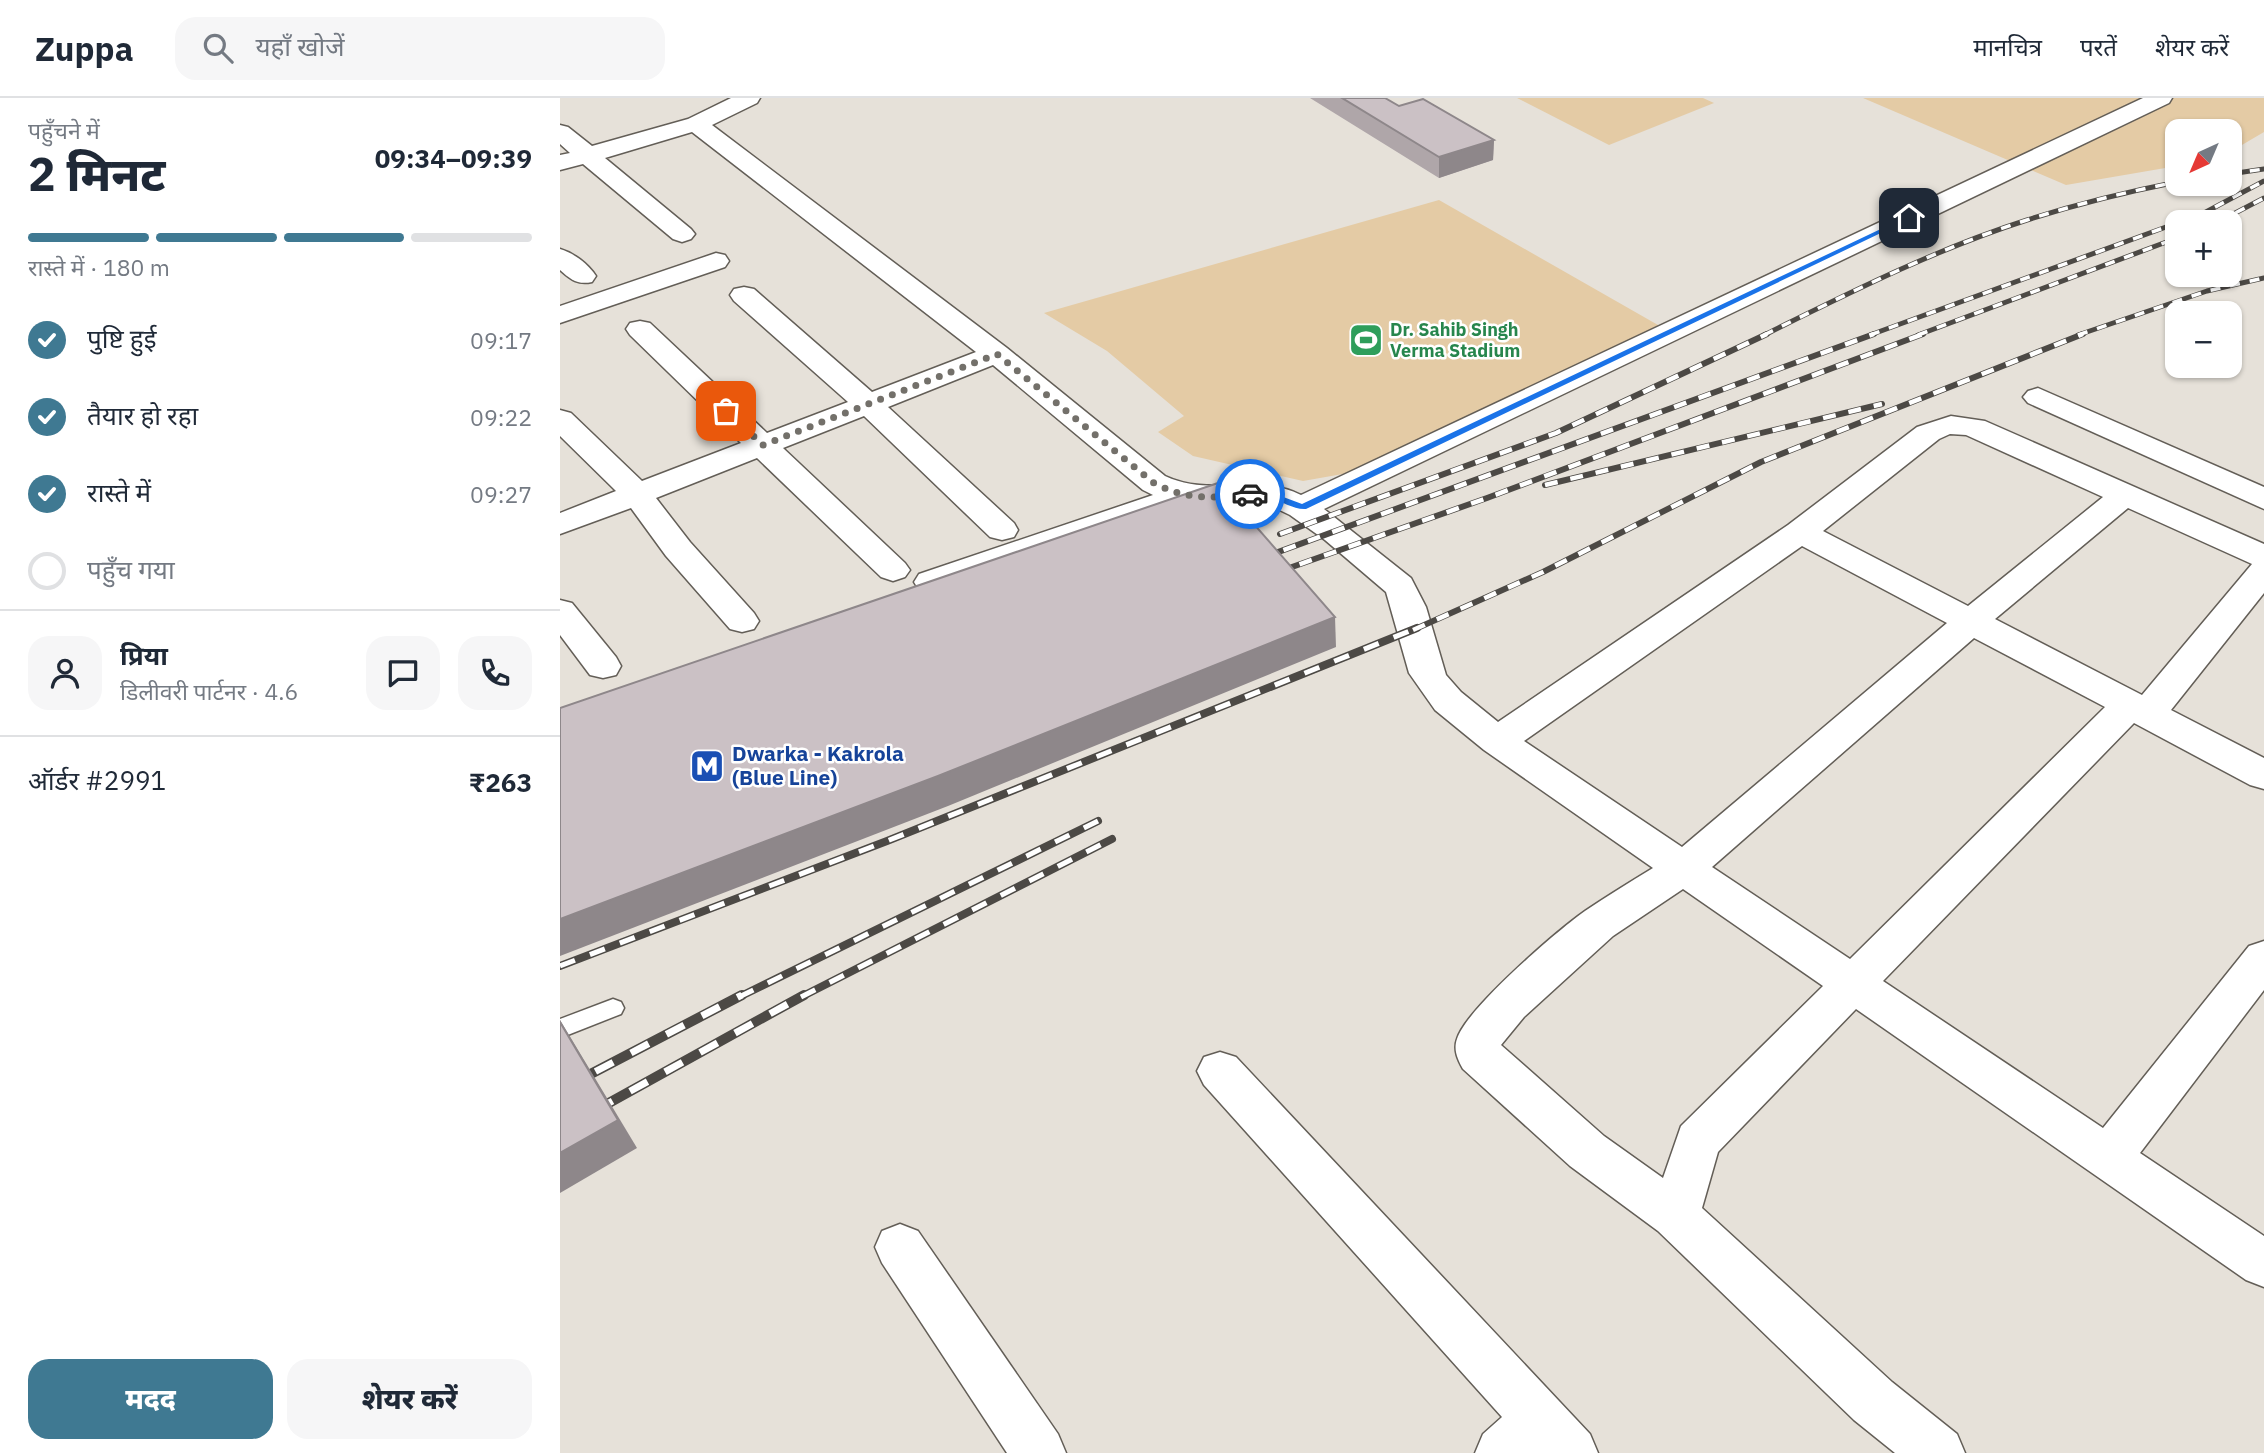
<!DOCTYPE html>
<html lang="hi">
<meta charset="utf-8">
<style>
:root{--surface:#fff;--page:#f6f6f7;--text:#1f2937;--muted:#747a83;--line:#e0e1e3;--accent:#3f7992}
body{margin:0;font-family:"IBM Plex Sans","Noto Sans Devanagari",sans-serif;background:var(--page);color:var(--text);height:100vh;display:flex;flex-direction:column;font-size:26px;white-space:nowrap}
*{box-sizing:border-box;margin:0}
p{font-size:23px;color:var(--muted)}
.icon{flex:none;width:38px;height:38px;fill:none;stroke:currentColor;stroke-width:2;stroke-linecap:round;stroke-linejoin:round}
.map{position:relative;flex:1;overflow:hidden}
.sheet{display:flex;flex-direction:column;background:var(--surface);width:560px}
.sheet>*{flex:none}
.needle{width:46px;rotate:224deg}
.tools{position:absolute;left:1605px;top:21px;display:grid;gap:14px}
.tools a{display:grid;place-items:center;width:77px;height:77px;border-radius:14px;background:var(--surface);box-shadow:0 2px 5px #0004;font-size:35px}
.pin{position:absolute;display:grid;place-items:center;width:60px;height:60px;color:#fff;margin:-30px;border-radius:14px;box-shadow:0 4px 10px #0006}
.courier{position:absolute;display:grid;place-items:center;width:70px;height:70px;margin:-35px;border:5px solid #1a73e8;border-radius:50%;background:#fff;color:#222;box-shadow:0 2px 9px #0007}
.head em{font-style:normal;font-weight:800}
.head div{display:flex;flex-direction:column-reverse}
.head{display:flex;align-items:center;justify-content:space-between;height:119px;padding:0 28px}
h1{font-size:46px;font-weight:800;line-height:52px}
.bar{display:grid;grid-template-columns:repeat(4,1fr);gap:10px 7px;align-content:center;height:84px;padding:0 28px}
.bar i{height:9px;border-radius:5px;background:var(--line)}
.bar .on{background:var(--accent)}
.bar p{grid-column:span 4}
.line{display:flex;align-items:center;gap:18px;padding:0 28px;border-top:2px solid var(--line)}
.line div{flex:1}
.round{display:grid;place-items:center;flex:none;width:74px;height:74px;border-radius:21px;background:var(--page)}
ol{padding:0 28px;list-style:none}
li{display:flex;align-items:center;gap:21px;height:77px}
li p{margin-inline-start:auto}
li .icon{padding:7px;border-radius:50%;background:var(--accent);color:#fff;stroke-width:4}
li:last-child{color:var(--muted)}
li i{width:38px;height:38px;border:4px solid var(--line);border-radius:50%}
.primary-button{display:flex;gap:14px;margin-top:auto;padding:14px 28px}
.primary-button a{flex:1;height:80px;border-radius:21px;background:var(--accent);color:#fff;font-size:28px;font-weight:800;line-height:80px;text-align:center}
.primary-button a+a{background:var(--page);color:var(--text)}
header{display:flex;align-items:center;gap:42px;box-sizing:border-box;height:98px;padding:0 35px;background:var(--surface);border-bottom:2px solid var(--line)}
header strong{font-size:33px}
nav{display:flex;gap:38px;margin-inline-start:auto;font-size:24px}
.search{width:490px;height:63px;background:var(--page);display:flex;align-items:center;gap:18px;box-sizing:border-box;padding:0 24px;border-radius:21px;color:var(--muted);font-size:26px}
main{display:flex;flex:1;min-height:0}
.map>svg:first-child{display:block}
.green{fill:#e4cba5}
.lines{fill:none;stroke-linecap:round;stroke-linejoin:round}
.lane-casing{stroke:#635e57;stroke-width:3}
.street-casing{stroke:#635e57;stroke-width:3}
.lane{fill:#fff;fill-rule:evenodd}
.street{fill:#fff;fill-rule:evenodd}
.rail-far3-casing{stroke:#4c4945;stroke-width:5}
.rail-far2-casing{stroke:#4c4945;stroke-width:6}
.rail-far1-casing{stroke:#4c4945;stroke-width:8}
.rail-casing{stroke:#4c4945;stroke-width:10}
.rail-far3{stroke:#fff;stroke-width:3.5;stroke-dasharray:10;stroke-linecap:butt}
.rail-far2{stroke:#fff;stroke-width:4.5;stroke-dasharray:13;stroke-linecap:butt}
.rail-far1{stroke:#fff;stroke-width:5;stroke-dasharray:16;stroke-linecap:butt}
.rail{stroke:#fff;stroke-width:7;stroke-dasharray:20;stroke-linecap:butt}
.wall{fill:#afa6a9}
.shaded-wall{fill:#8e878a}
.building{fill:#cbc1c5;stroke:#8e878a;stroke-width:2}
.route{fill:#1a73e8}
.done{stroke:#73706a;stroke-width:7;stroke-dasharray:0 12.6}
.labels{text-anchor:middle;stroke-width:5;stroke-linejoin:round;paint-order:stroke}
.far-leisure-label{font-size:18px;font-weight:bold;fill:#27864d;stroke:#fff;text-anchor:start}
.transit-label{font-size:21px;font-weight:bold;fill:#164399;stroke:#fff;text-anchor:start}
</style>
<header>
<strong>Zuppa</strong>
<div class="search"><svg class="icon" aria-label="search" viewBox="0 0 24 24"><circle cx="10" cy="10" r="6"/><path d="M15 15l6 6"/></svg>यहाँ खोजें</div>
<nav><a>मानचित्र</a><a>परतें</a><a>शेयर करें</a></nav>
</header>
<main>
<section class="sheet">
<div class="head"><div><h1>2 मिनट</h1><p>पहुँचने में</p></div><em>09:34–09:39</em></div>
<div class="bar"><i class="on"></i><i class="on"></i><i class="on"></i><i></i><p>रास्ते में · 180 m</p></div>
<ol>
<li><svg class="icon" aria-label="check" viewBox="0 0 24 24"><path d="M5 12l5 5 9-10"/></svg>पुष्टि हुई<p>09:17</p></li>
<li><svg class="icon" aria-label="check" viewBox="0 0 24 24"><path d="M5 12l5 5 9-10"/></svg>तैयार हो रहा<p>09:22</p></li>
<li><svg class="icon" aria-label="check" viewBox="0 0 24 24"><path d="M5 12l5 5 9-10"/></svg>रास्ते में<p>09:27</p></li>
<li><i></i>पहुँच गया</li>
</ol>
<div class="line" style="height:126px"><a class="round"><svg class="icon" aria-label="person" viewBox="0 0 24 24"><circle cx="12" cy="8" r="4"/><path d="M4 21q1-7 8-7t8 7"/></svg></a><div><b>प्रिया</b><p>डिलीवरी पार्टनर · 4.6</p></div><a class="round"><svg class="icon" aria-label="chat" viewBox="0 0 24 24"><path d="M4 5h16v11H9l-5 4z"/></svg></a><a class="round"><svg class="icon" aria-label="phone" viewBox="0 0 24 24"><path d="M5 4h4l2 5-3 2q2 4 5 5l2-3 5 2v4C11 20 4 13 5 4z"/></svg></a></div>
<div class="line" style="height:91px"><div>ऑर्डर #2991</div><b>₹263</b></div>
<div class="primary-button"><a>मदद</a><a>शेयर करें</a></div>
</section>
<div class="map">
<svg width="1704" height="1355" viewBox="0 0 1704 1355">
<rect width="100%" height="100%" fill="#e6e1d9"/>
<g class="green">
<path d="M957,0h186l11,5 -105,42z"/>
<path d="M1303,0h401v34l-34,20v-21h-53v35l-111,19z"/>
<path d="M879,102l226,129 -311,143 -51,9 -110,-25 -35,-24 26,-16 -77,-65 -63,-38z"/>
</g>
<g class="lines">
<g class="lane-casing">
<path id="lane" d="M53,901l8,3 3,6 -3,6 -61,24v-19z"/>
</g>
<g class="street-casing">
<g id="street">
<path d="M171,0h29l-3,5 -45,22 295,223 158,128c47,22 91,-4 136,19l842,-397h29l-3,5 -845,406 87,69 15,29 20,68 15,17 37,30 290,-197 129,-98 34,-11 34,5 279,123v49l-93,117 93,48v31l-14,-4 -116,-62 -251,258 220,147 146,-182 15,-5v49l-124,163 124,83v51l-18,-7 -390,-271 -138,143 -16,56 190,174 65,52 8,19h-70l-41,-33 -196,-189 -88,-65 -107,-97c-5,-9 -10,-19 -6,-30 9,-30 100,-108 128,-128 22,-15 45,-29 68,-43l-169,-118 -49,-40 -26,-37 -23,-81 -61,-52 -35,-25 -27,-13 -49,4 -27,-1 -244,85 -12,3 -12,-3 -5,-8 5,-8 234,-79 -10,-5 -150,-125 -105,42 126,116 4,7 -4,7 -12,3 -12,-3 -126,-121 -81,32 122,115 5,7 -5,7 -12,4 -12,-4 -124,-119 -101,40 34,44 64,71 5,8 -5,8 -12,3 -12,-3 -64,-73 -35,-48 -71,26v-21l56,-22 -56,-55v-26l11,3 71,68 99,-38 -111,-108 -4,-6 4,-6 10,-2 10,2 117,110 81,-31 -114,-101 -4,-6 4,-6 10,-2 10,2 118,103 104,-40 -284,-220 -87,26 86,71 4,5 -4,5 -9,3 -9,-3 -90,-75 -23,6v-15l10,-2 -10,-9v-19l8,2 24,19 96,-27zM1390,336l16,1 137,62 -135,109 -145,-75 116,-92zM1568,410l124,56 -110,131 -147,-76zM1242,448l145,77 -265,224 -158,-106zM1414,540l131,69 -255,252 -138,-92zM1123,791l140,97 -142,140 -18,52 -59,-42 -103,-91 23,-28 89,-81z"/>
<path d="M0,151c14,4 28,15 36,27l-4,6c-14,3 -21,-2 -32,-12z"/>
<path d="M156,155l9,2 4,6 -4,6 -165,56v-17z"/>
<path d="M1478,290l226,99v22l-236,-106 -5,-6 5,-6z"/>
<path d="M0,502l12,3 44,54 5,9 -5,9 -13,3 -13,-3 -30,-40z"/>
<path d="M660,954l16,5 354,377 8,19h-123l8,-19 19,-17 -298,-332 -7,-14 7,-14z"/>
<path d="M340,1126l18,7 140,203 8,19h-59l-125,-190 -7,-16 7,-16z"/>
</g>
</g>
<use href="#lane" class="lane"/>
<use href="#street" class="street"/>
<g class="rail-far3-casing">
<g id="rail-far3">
<path d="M1670,76l34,-5"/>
<path d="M1618,124l26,-9 60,-32"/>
<path d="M1658,124l46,-24"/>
<path d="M1204,237c85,-42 172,-86 263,-115 50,-16 99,-28 150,-38"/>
<path d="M1310,237l307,-112"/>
<path d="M1358,237l259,-97"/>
<path d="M1518,237l129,-44 57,-13"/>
</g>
</g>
<g class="rail-far2-casing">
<g id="rail-far2">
<path d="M985,387l337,-81"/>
<path d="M720,436l276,-101 211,-99"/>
<path d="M699,461l615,-225"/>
<path d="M715,475l212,-75 436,-164"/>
<path d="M853,532l130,-58 218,-110 322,-128"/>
</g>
</g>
<g class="rail-far1-casing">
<g id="rail-far1">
<path d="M0,868l327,-125 530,-213"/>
<path d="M179,899l359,-176"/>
<path d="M241,899l311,-158"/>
</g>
</g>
<g class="rail-casing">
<g id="rail">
<path d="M0,992l182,-95"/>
<path d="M0,1032l244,-135"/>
</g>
</g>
<use href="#rail-far3" class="rail-far3"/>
<use href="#rail-far2" class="rail-far2"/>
<use href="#rail-far1" class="rail-far1"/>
<use href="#rail" class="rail"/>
</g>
<path class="wall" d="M750,0h75l14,8 95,34 -1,20 -54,18z"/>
<g class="shaded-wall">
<path d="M934,42l-1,20 -54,18v-21z"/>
<path d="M775,519l1,30 -388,159 -388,150v-37z"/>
<path d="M0,922l77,128 -77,45z"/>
</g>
<g class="building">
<path d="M782,0h43l14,8 24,-7 71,41 -55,17z"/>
<path d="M658,385l117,134 -397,159 -378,143v-211z"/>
<path d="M0,924l58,98 -58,33z"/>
</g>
<path class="route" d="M1346,119l6,1 -606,291c-13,1 -26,-9 -39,-12 -8,-3 -15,1 -22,-3l20,-4 37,14z"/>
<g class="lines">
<path class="done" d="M166,313l37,34 234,-91 157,129c35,18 58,15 96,11"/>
</g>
<defs>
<g id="stadium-square" transform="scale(1.75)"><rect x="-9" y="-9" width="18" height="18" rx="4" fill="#2e9e5b" stroke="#fff"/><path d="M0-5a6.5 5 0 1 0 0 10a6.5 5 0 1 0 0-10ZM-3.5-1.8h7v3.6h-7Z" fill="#fff"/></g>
<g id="metro-square" transform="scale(1.75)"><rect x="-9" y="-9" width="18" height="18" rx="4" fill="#1a4fb4" stroke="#fff"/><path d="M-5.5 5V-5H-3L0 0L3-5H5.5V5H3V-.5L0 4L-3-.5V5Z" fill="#fff"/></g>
</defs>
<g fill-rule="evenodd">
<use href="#stadium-square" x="806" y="242"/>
<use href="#metro-square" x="147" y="668"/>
</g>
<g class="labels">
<g class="far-leisure-label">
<text x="830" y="238">Dr. Sahib Singh<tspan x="830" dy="21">Verma Stadium</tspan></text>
</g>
<g class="transit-label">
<text x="172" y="663">Dwarka - Kakrola<tspan x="172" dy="24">(Blue Line)</tspan></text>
</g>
</g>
</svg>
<div class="tools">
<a><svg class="needle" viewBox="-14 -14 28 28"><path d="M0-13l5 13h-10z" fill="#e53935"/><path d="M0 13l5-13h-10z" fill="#747a83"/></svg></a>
<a>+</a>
<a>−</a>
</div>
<div class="pin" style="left:166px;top:313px;background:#ea580c"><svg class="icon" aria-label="bag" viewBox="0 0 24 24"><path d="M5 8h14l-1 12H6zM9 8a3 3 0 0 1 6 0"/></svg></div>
<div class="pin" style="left:1349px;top:120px;background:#1f2937"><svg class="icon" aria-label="home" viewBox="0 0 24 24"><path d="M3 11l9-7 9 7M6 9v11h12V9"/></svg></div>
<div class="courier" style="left:690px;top:396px"><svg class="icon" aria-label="car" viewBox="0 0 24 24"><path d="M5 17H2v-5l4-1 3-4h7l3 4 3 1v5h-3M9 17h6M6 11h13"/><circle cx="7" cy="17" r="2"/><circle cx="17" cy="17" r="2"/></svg></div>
</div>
</main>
